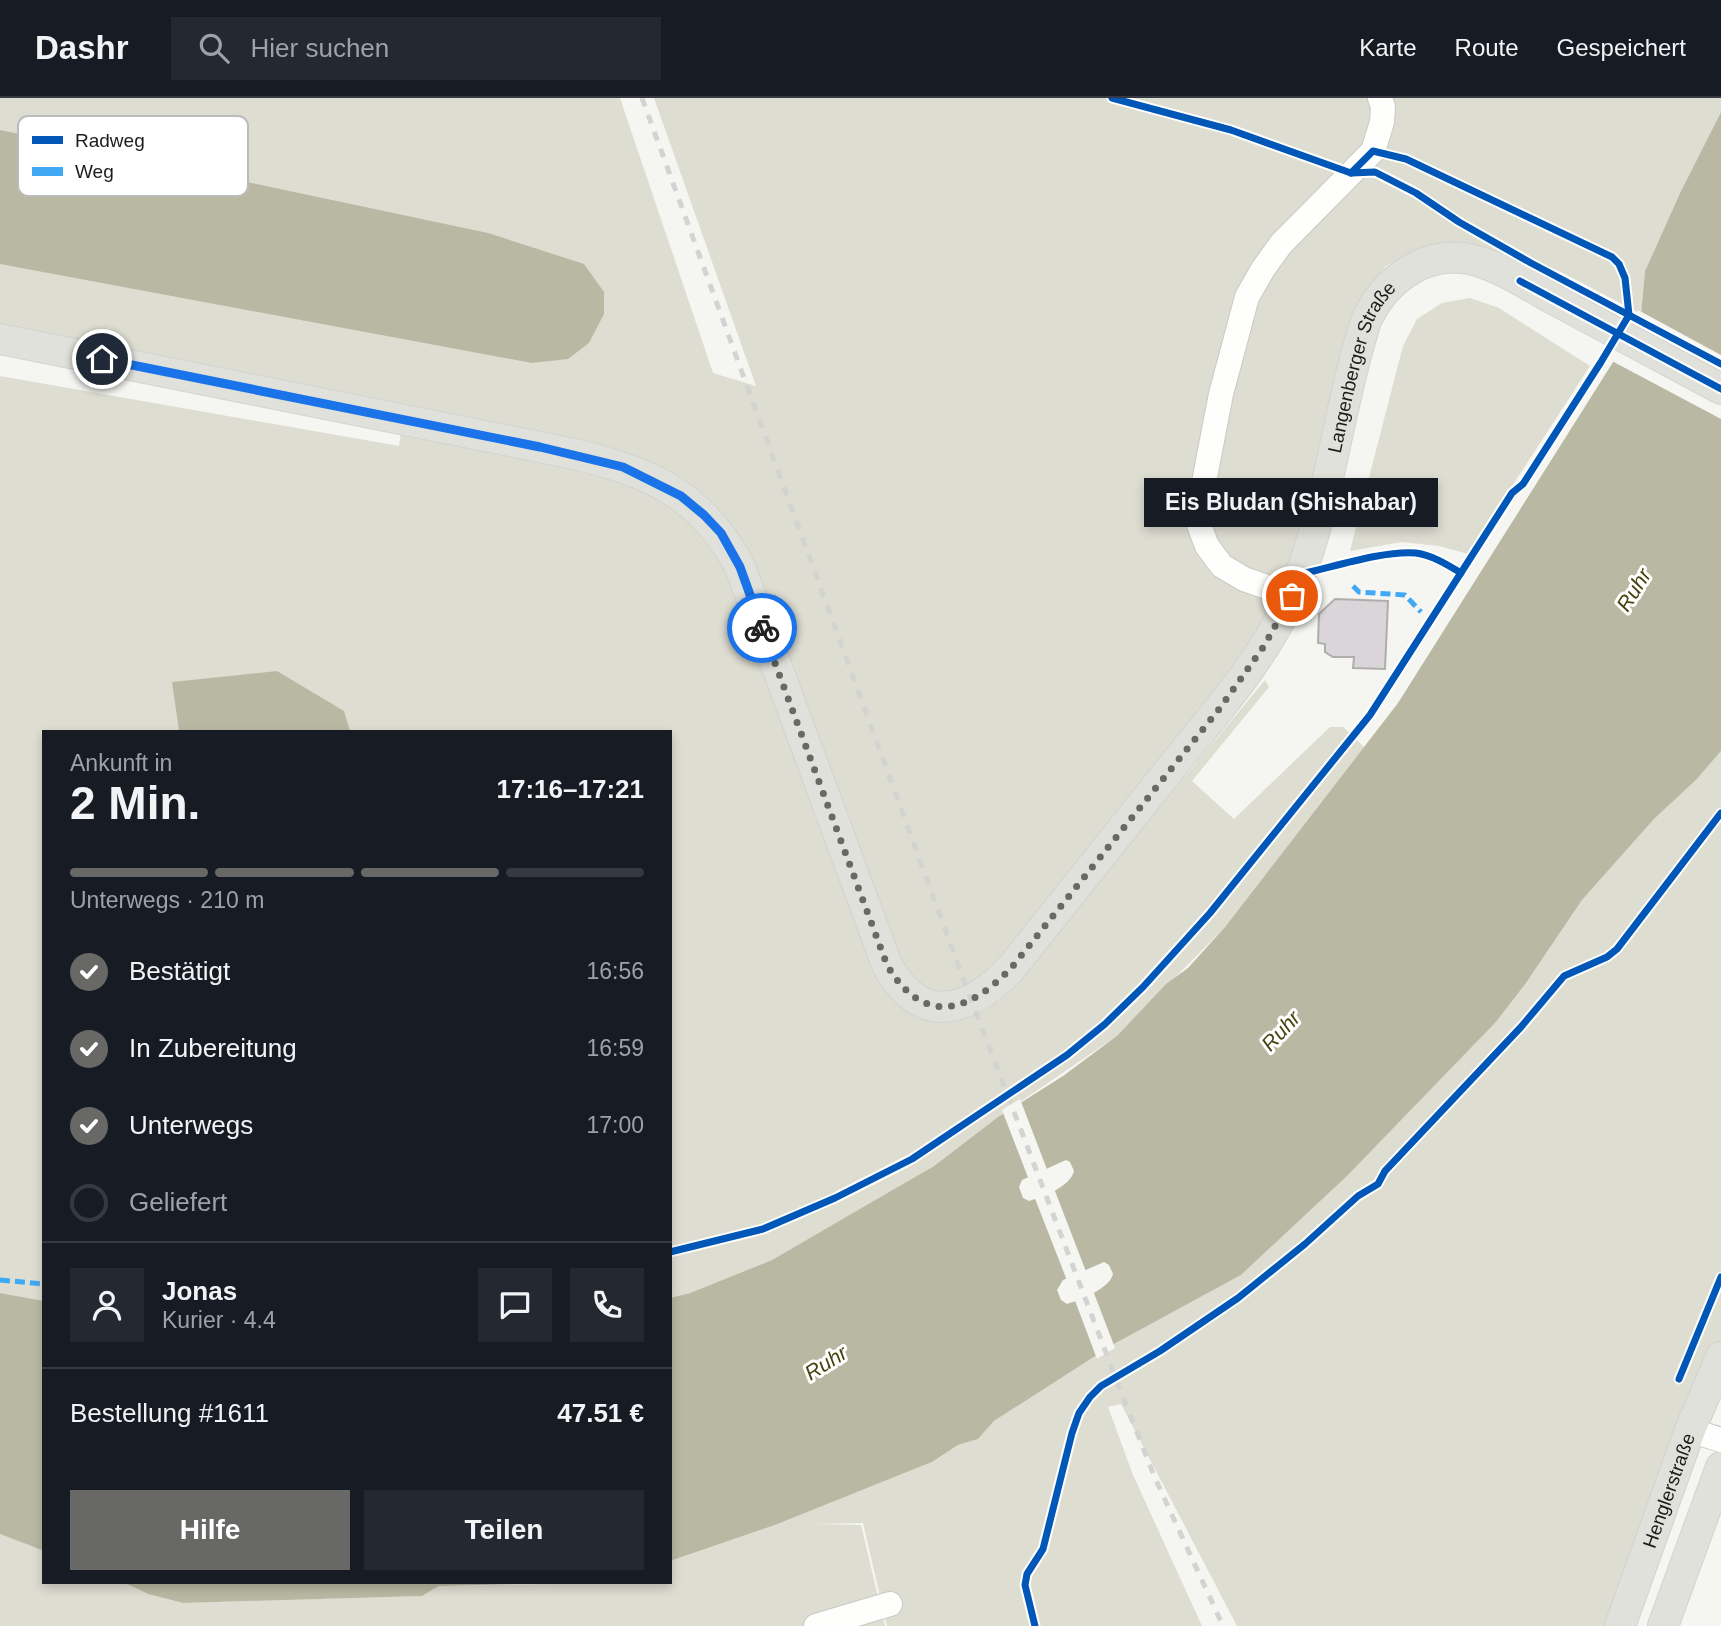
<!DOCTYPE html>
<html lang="de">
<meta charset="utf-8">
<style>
:root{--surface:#171b24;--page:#242831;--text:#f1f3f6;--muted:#9ea1a6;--line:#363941;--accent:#686866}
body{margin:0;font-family:Helvetica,sans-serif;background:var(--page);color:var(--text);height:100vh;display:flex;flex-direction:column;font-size:26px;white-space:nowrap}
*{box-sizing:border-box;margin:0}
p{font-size:23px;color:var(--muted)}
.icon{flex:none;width:38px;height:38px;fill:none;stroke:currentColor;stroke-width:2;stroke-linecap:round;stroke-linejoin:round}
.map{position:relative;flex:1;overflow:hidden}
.panel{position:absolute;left:42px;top:632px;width:630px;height:854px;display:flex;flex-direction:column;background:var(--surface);border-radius:0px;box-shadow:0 4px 10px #0003}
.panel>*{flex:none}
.pin{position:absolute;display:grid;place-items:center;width:60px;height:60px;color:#fff;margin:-30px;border:4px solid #fff;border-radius:50%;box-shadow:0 2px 7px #0007}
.courier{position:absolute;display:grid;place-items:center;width:70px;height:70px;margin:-35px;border:5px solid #1a73e8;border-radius:50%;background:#fff;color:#222;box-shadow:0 2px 9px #0007}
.bubble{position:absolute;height:49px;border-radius:0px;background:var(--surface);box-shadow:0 4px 10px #0003;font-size:23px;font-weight:600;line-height:49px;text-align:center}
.overview em{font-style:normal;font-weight:600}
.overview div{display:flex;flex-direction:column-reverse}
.overview{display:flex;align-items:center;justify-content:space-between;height:119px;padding:0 28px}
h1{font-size:46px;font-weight:600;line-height:52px}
.bar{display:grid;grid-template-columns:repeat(4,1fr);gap:10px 7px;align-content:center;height:84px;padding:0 28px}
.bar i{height:9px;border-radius:5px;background:var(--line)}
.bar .selected{background:var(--accent)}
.bar p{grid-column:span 4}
.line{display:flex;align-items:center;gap:18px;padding:0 28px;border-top:2px solid var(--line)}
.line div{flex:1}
.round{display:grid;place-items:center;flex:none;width:74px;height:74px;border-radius:0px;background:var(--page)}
ol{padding:0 28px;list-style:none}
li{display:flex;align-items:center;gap:21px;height:77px}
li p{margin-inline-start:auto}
li .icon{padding:7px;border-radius:50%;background:var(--accent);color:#fff;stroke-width:4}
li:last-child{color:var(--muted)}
li i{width:38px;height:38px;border:4px solid var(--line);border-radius:50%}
.action{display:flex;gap:14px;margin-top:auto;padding:14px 28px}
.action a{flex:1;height:80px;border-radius:0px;background:var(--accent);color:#fff;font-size:28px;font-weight:600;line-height:80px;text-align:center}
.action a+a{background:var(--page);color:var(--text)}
header{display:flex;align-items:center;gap:42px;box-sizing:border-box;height:98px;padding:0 35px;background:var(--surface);border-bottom:2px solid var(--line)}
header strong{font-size:33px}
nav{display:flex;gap:38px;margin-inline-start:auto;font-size:24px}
.search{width:490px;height:63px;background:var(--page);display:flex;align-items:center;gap:18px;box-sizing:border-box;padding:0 24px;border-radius:0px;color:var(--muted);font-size:26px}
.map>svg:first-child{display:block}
.green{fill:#ddddd2}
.water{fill:#b9b9a3;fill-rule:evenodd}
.pier{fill:#f5f5f2}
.building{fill:#d9d5d8;stroke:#afaead;stroke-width:2}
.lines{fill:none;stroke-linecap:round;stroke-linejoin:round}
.minor-casing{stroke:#c9c9c7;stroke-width:26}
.major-casing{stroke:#d2d2d1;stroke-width:32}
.minor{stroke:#fefefd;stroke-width:24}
.major{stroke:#e1e1db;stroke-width:30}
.rail{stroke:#d3d3d2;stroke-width:5;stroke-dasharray:9 9;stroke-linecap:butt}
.quiet{stroke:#3fa9f5;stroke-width:5;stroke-dasharray:10 5;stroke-linecap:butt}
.cycleway-casing{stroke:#fff;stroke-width:11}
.cycleway{stroke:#0057b8;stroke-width:7}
.done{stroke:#686866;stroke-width:7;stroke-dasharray:0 12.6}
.route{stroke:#1a73e8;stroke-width:9}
.labels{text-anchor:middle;stroke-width:6;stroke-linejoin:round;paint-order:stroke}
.street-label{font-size:19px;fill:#1c1c1b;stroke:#fff}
.water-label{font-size:21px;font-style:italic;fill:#46450f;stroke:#fff}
.key{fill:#fff;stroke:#bbb;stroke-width:2}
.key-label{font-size:19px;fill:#1c1c1b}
</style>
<header>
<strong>Dashr</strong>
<div class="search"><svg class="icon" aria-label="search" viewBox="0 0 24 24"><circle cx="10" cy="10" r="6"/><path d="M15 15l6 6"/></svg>Hier suchen</div>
<nav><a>Karte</a><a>Route</a><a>Gespeichert</a></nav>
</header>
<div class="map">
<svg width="1721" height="1528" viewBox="0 0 1721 1528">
<rect width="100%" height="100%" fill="#f5f5f2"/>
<g class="green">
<path d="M0,0h620l93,275 43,13 -102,-288h1067v14l-40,79 -36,80 -4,43 -80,-42 -87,-28 -47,2 -41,20 -28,38 -62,255 -52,100 -82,107 -72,80 -45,67 -78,76 31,13 267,-322 4,7 -77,94 42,38 96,-92h13l21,20 -139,180 -107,108 -120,82 -64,49 -69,41 -93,53 -82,33 -20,5v-566h-626v569l-44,-8v-917l399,70 6,-42 -405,-72z"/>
<path d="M1470,200l29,10 91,58 -122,188 -29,-8 -37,-4 -52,9 53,-205 14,-27 25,-16z"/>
<path d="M1721,653v600l-105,275h-379l-116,-222 -13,3 25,68 69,151h-315l-24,-103 -49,1 47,1 24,101h-885v-92l44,17v31h79l25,12 35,9 239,-7 17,-10 231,-4v-21l105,-36 157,-63 26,-17 20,-6 16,-18 120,-77 127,-69 106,-99 149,-154 30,-39 56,-83 72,-81 43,-40z"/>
</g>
<g class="water">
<path d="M1721,14v639l-24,28 -43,40 -72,81 -56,83 -30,39 -149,154 -106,99 -127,69 -120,77 -16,18 -20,6 -26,17 -157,63 -105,36v-263l20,-5 82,-33 162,-94 64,-49 65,-41 55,-41 48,-51 22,-16 37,-41 173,-224 217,-344 26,-45 4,-43 36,-80zM1066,1062l4,2 4,9c-4,16 -30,25 -45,30l-6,-3 -4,-11 3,-7zM1104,1164l5,3 4,9c-4,15 -31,25 -46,30l-6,-4 -4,-10 6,-10z"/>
<path d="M0,32l488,103 96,31 20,28v22l-15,29 -21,16 -36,4 -532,-99z"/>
<path d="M277,573l67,40 6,20h-171l-7,-49z"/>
<path d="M0,1195l44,8v250l-44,-17z"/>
<path d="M123,1484h471l-155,4 -17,10 -239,7 -35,-9z"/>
</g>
<g class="pier">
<path d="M1638,212l83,45v64l-111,-59z"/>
<path d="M1020,1001l28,73 -19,8 -27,-70z"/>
<path d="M1053,1088l34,88 -19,9 -34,-87z"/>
<path d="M1092,1190l23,60 -18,11 -23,-61z"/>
</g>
<path class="building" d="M1335,501l53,2 -3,68 -32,-1 1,-11h-21l-8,-5v-8l-7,-1 1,-29z"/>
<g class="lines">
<g class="minor-casing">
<g id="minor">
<path d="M1292,498l-48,-17 -22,-13 -15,-20 -8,-21 4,-38 18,-93 26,-97 16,-28 18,-25 92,-93 9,-29 1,-15 -3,-9"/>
<path d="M1690,1332l31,10"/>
<path d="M816,1528l74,-22"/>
</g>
</g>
<g class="major-casing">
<g id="major">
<path id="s1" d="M0,241l565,113c80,18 135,39 175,115l147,398c35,64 84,46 125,2 55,-68 109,-136 163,-204 43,-53 91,-107 118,-170 37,-87 44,-183 73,-272 17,-38 53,-67 97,-63 29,3 66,28 92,42 56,30 111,60 166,89"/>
<path id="s2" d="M1620,1528l70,-196 31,-73"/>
<path d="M1663,1528l58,-159"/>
</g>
</g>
<use href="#minor" class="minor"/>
<use href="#major" class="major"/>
<path class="rail" d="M642,0l319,875 160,419 34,86 68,148"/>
<g class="quiet">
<path d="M1353,488l6,6 46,3 16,17"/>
<path d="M0,1182l44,4"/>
</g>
<g class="cycleway-casing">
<g id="cycleway">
<path d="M1112,0l119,32 120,43 24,-1 41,21 43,29 72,41 190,101"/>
<path d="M1520,183l201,108"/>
<path d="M1301,476c32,-7 84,-24 115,-21 16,2 32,12 45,20"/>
<path d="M670,1154l93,-23 72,-31 77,-39 155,-104 38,-31 38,-37 67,-74 160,-198 142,-222 11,-9 78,-122 28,-47 -4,-37 -6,-14 -7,-7 -206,-98 -33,-8 -22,22"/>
<path d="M1679,1281l42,-102"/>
<path d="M1035,1528l-10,-41 2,-11 16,-25 29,-116 7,-20 11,-16 11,-11 59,-35 78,-53 67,-54 53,-48 20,-12 7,-13 136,-144 43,-51 43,-19 10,-8 104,-136"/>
</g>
</g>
<use href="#cycleway" class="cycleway"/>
</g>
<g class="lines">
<path class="done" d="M762,530l125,337c37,63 83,47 125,2l208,-259 44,-62 28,-50"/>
<path class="route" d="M102,261l438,88 83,20 58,29 23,19 17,18 19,34 22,61"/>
</g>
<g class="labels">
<g class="street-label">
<text dy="7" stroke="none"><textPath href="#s1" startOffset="2079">Langenberger Straße</textPath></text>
<text dy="7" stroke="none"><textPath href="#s2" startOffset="144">Henglerstraße</textPath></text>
</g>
<g class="water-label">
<text transform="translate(1634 492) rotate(-58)" y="7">Ruhr</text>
<text transform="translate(1281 933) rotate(-47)" y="7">Ruhr</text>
<text transform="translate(826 1265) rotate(-32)" y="7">Ruhr</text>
</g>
</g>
<rect x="18" y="18" width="230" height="80" rx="10" class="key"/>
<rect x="32" y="38" width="31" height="8" fill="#0057b8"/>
<rect x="32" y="69" width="31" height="9" fill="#3fa9f5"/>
<g class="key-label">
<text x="75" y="49">Radweg</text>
<text x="75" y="80">Weg</text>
</g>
</svg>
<div class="pin" style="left:1292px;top:498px;background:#ea580c"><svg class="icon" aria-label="bag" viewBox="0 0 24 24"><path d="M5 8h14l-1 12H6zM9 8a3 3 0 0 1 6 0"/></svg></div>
<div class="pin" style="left:102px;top:261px;background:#1f2937"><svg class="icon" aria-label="home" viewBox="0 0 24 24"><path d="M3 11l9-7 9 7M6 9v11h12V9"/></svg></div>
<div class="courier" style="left:762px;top:530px"><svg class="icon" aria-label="bike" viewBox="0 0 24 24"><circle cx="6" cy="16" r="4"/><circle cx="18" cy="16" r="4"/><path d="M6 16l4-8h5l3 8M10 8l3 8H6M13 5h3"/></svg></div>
<div class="bubble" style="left:1144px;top:380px;width:294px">Eis Bludan (Shishabar)</div>
<section class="panel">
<div class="overview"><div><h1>2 Min.</h1><p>Ankunft in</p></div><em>17:16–17:21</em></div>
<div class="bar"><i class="selected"></i><i class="selected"></i><i class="selected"></i><i></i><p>Unterwegs · 210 m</p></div>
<ol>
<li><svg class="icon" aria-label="check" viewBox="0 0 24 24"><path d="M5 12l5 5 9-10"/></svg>Bestätigt<p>16:56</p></li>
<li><svg class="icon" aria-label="check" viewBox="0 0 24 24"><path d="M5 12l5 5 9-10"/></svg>In Zubereitung<p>16:59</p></li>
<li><svg class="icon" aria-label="check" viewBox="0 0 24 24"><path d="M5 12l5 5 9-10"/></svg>Unterwegs<p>17:00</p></li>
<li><i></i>Geliefert</li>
</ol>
<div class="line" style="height:126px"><a class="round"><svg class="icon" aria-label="person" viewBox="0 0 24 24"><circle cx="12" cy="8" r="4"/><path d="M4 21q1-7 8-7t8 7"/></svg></a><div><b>Jonas</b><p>Kurier · 4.4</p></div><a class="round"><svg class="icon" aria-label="chat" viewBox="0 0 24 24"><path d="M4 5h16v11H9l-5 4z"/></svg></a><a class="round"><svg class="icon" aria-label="phone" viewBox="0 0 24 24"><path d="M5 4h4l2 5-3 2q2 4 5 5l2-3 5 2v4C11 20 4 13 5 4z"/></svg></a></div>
<div class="line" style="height:91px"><div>Bestellung #1611</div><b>47.51 €</b></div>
<div class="action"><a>Hilfe</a><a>Teilen</a></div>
</section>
</div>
